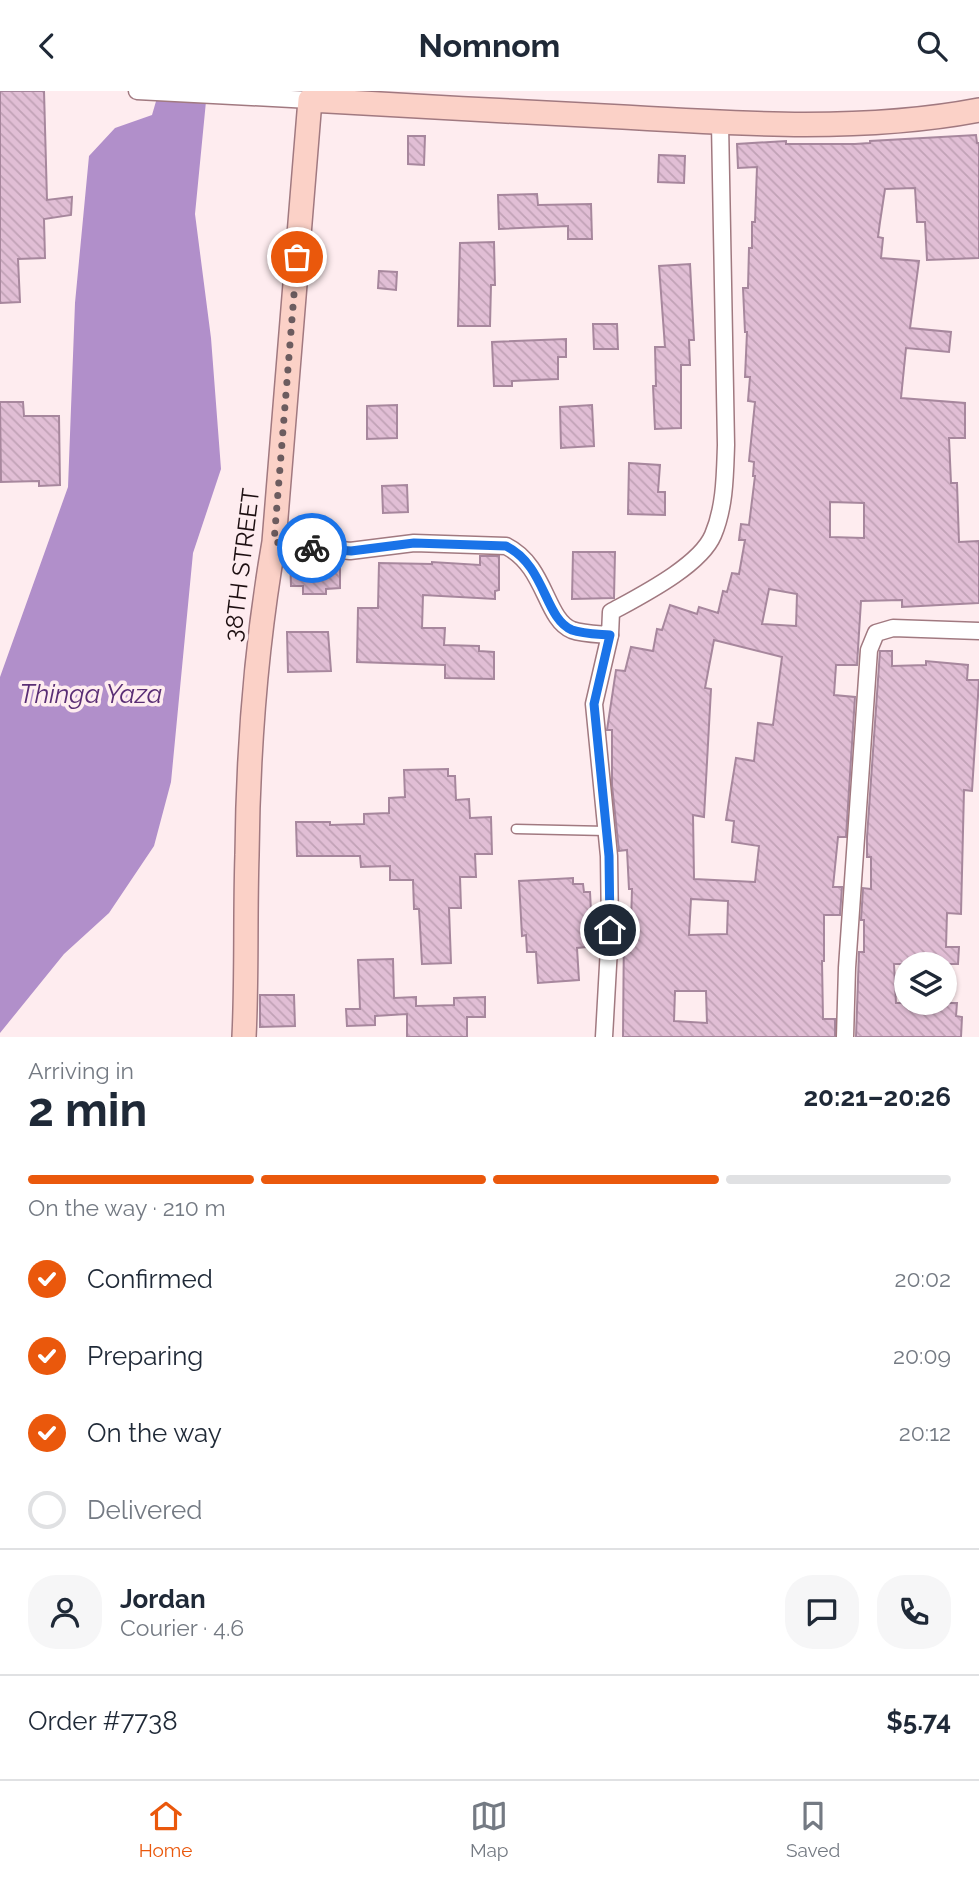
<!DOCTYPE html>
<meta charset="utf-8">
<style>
:root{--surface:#fff;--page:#f6f6f7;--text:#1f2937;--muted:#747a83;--line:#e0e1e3;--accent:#ea580c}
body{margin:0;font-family:Raleway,sans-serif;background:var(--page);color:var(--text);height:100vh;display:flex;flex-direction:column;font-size:26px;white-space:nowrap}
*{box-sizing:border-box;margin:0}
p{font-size:23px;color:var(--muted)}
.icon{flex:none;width:38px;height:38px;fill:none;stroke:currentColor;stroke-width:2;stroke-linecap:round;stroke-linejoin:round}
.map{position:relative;height:946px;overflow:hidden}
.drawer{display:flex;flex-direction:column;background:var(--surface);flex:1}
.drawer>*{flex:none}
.controls{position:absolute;left:894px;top:861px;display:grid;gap:14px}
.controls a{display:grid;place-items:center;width:63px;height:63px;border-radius:50%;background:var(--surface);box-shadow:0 2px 5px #0004;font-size:35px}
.pin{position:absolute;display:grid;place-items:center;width:60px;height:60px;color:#fff;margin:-30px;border:4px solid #fff;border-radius:50%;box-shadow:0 2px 7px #0007}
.courier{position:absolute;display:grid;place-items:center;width:70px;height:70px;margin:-35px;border:5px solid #1a73e8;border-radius:50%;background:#fff;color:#222;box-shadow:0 2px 9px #0007}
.summary em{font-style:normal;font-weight:700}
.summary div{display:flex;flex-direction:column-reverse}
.summary{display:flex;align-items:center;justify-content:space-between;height:119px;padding:0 28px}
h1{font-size:46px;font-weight:700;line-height:52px}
.bar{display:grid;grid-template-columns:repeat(4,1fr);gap:10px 7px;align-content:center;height:84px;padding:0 28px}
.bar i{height:9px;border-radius:5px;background:var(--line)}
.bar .active{background:var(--accent)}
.bar p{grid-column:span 4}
.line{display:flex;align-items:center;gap:18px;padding:0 28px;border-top:2px solid var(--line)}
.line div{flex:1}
.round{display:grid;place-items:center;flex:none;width:74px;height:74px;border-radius:28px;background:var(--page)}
ol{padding:0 28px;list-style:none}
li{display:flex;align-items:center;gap:21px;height:77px}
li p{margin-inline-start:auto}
li .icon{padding:7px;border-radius:50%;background:var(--accent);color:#fff;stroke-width:4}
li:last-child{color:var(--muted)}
li i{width:38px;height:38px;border:4px solid var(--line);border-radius:50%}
header{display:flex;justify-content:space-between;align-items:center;height:91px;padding:0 28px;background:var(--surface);font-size:32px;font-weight:700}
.tabs{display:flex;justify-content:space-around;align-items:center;height:98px;border-top:2px solid var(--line);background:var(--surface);font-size:19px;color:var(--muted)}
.tabs a{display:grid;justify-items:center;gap:4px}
.tabs .active{color:var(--accent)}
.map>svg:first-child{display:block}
.water{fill:#b18fca}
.building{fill:url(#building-back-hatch);stroke:#a7879d;stroke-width:2;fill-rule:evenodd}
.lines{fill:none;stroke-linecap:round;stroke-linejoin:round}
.service-casing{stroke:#a17980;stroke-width:11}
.minor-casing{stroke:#a17980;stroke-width:19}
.secondary-casing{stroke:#a17980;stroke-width:26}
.service{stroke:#fff;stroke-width:8}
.minor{stroke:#fff;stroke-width:16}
.secondary{stroke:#fbd1c7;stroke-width:23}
.done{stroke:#6c5c5f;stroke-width:7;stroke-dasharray:0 12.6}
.route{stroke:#1a73e8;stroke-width:9}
.labels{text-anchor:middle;stroke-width:7;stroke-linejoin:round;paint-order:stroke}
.street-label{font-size:24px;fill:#1d0f11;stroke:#feecef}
.water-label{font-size:26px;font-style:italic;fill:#592d74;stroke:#feecef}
</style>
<header><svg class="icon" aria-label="back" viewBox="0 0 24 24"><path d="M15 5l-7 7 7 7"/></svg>Nomnom<svg class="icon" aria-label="search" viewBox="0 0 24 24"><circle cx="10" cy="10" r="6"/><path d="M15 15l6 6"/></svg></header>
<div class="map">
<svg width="979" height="946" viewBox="0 0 979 946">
<defs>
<pattern id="building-back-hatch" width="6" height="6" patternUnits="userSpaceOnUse" patternTransform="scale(1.75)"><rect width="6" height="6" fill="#e1bed5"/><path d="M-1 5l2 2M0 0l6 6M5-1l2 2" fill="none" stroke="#c1a2b6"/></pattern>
</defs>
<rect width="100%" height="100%" fill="#feecef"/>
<path class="water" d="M159,0h48l-12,123 16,124 10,131 -28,84 -22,229 -17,64 -45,67 -45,41 -64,79v-356l68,-190 7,-184 14,-147 26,-28 37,-13z"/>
<g class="building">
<path d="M0,0h44l3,109 25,-3 -1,18 -27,4 1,39 -27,1 2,43 -20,1z"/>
<path d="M976,44l1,8h2v115l-52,2 -2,-38h-8l-2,-34 -30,1 -5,33 -2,15 5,1 -2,20 38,3 -9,67 41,4 -2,20 -43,-4 -5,50 64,5v35h-16l2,45h6l2,59 20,-1v62l-77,4v-7l-41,1 -4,64h-21l-2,30 21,2 -9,140h-8l-5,50h9l-2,28h-16v46h-2l1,58h12v18h-212l1,-113h7l1,-35h-3l-2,-39 -8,1 -7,-66v-55h-5l9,-60 9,1 6,-24 22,4 4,-22 5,1 8,-25 27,9 2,-7 19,6 5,-22 4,1 5,-19 7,1 6,-34h-6l2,-16 8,1 6,-49h-2l1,-14 -5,-1 6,-59 -7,-1 2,-24h-5l2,-45h-2l-2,-44h5l1,-40h3v-26h3l2,-55 -19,1 -1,-24 49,-3v3h69l15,-1v-2zM830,411l34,1v35l-34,-1zM769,498l28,5 -1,32 -34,-2zM714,549l68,17 -9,68 -15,-2 -4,38 -18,-3 -10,62 8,1 -2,21 27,4 -4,36 -61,-3 -1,-64 11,2 7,-128 -6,-1zM691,808l37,2 -1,33 -38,1zM675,900h31l1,32 -33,-2z"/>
<path d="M408,45h17l-1,29 -16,-1z"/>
<path d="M659,64l26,1 -1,27 -26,-1z"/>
<path d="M537,103l1,11 53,-1 1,35h-24v-13l-69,3 -1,-34z"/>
<path d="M494,151l1,43h-4l-1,41h-32l2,-83z"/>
<path d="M690,173l4,76h-5l1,25h-9v63l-26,1 -2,-43h3l-1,-39h10l-6,-81z"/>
<path d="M379,180l18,1 -1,18 -18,-2z"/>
<path d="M593,233h24l1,25h-24z"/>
<path d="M566,248v18h-8v22l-46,2v5h-18l-2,-44z"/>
<path d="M0,311h23l1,14h35l1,69 -21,1v-5l-38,1z"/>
<path d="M397,314v33l-30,1v-33z"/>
<path d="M592,314l2,41 -33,2 -1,-41z"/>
<path d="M629,372l31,2 -2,27h7v23l-37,-1z"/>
<path d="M407,394l1,27 -25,1 -1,-27z"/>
<path d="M573,461h42l-1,46 -42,1z"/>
<path d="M290,464l50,5v28l-14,1v5h-23v-8h-12z"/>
<path d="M480,465h19v34l-4,1v8l-72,-4 -1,33h23l-1,17 35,1v5l15,1v27l-49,-1v-13l-88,-3 1,-54h20l1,-45 53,1v-2l48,3z"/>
<path d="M287,541h41l3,39 -43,1z"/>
<path d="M880,560h12v15l34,-1v-4l42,4 -1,15h12l-7,111 -8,-1 -3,124 -14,-1 -1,34h13l-1,17h-64l2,39h61l-1,13 6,1 -1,20h-105l3,-85h5v-32h-3l2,-32 8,1v-32h-4v-20z"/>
<path d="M448,678v7h7l1,24 13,-1 1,19 21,-1 1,37h-17l1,23h-16l1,31h-12l2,55 -29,1 -3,-55h-5l-1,-29h-23v-14l-29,1 -1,-11h-63l-1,-34h34v3l34,-1v-10l25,-1v-15l16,-1 -1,-27z"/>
<path d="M573,787v6h10l1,8h6l2,38 -7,1 1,16 -9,1 2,32 -41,3 -2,-31h-9l-1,-17 -4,1 -3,-55z"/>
<path d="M393,868l1,39 22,-1v9l38,-1v-7l31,-1v20h-18v20h-60v-23l-32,2v9l-28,1 -1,-17h14l-2,-49z"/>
<path d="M260,904h34l1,31 -35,1z"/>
</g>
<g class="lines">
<g class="service-casing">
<path id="service" d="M516,738l90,2"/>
</g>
<g class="minor-casing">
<g id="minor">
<path d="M137,0l173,9"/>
<path d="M274,451l76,9 64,-8 92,3c40,20 39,73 66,84 11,4 26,4 38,5l1,-23c29,-16 89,-46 102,-77 12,-28 12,-61 13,-90l-6,-322"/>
<path d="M604,946l6,-107 -1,-74 -15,-152 16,-69"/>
<path d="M845,946l2,-69 22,-318 7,-17 17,-5 86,3"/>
</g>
</g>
<g class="secondary-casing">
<path id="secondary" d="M244,946c3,-60 1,-121 3,-182 1,-104 9,-210 27,-313l36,-442c104,6 209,12 313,17 116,7 242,15 356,-7"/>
</g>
<use href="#service" class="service"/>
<use href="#minor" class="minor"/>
<use href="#secondary" class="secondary"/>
</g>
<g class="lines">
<path class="done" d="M297,166l-23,285 38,6"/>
<path class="route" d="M312,457l39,3 63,-8 92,3c40,20 38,72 66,84 11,4 26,4 38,5l-16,69 15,152 1,74"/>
</g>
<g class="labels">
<g class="street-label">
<text transform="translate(242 474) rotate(-83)" y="8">38TH STREET</text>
</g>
<g class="water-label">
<text x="91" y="612">Thinga Yaza</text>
</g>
</g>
</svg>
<div class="controls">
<a><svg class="icon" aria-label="layers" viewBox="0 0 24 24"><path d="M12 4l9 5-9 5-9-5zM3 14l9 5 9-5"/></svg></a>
</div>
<div class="pin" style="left:297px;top:166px;background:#ea580c"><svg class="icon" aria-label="bag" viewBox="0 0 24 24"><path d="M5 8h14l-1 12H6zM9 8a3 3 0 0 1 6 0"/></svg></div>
<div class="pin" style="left:610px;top:839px;background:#1f2937"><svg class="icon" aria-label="home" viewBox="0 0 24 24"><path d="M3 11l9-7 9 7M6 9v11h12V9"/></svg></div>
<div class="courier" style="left:312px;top:457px"><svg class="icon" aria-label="bike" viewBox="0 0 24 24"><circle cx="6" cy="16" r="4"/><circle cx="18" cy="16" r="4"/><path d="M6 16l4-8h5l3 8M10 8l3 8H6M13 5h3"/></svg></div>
</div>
<section class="drawer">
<div class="summary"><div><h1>2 min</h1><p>Arriving in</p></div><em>20:21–20:26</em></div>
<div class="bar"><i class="active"></i><i class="active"></i><i class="active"></i><i></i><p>On the way · 210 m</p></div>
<ol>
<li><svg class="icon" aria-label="check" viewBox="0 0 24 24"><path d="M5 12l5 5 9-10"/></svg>Confirmed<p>20:02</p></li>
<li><svg class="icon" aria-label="check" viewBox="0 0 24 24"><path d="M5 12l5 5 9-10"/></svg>Preparing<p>20:09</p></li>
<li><svg class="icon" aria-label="check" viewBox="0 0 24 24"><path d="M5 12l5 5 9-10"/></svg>On the way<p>20:12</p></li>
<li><i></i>Delivered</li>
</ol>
<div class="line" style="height:126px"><a class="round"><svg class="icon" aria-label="person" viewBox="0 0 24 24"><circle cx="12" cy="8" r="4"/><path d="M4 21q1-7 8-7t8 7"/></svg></a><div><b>Jordan</b><p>Courier · 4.6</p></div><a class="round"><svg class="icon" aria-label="chat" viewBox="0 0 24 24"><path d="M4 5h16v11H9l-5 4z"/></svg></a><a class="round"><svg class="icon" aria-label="phone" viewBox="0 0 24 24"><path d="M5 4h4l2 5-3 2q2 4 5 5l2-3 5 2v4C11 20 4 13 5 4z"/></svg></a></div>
<div class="line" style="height:91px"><div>Order #7738</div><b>$5.74</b></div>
</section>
<nav class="tabs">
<a class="active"><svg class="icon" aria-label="home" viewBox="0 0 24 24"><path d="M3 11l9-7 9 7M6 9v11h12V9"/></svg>Home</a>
<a><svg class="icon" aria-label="map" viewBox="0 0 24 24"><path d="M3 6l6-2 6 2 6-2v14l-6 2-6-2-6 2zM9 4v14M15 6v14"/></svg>Map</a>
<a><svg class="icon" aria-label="saved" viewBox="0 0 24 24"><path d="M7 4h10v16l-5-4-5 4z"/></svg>Saved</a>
</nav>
